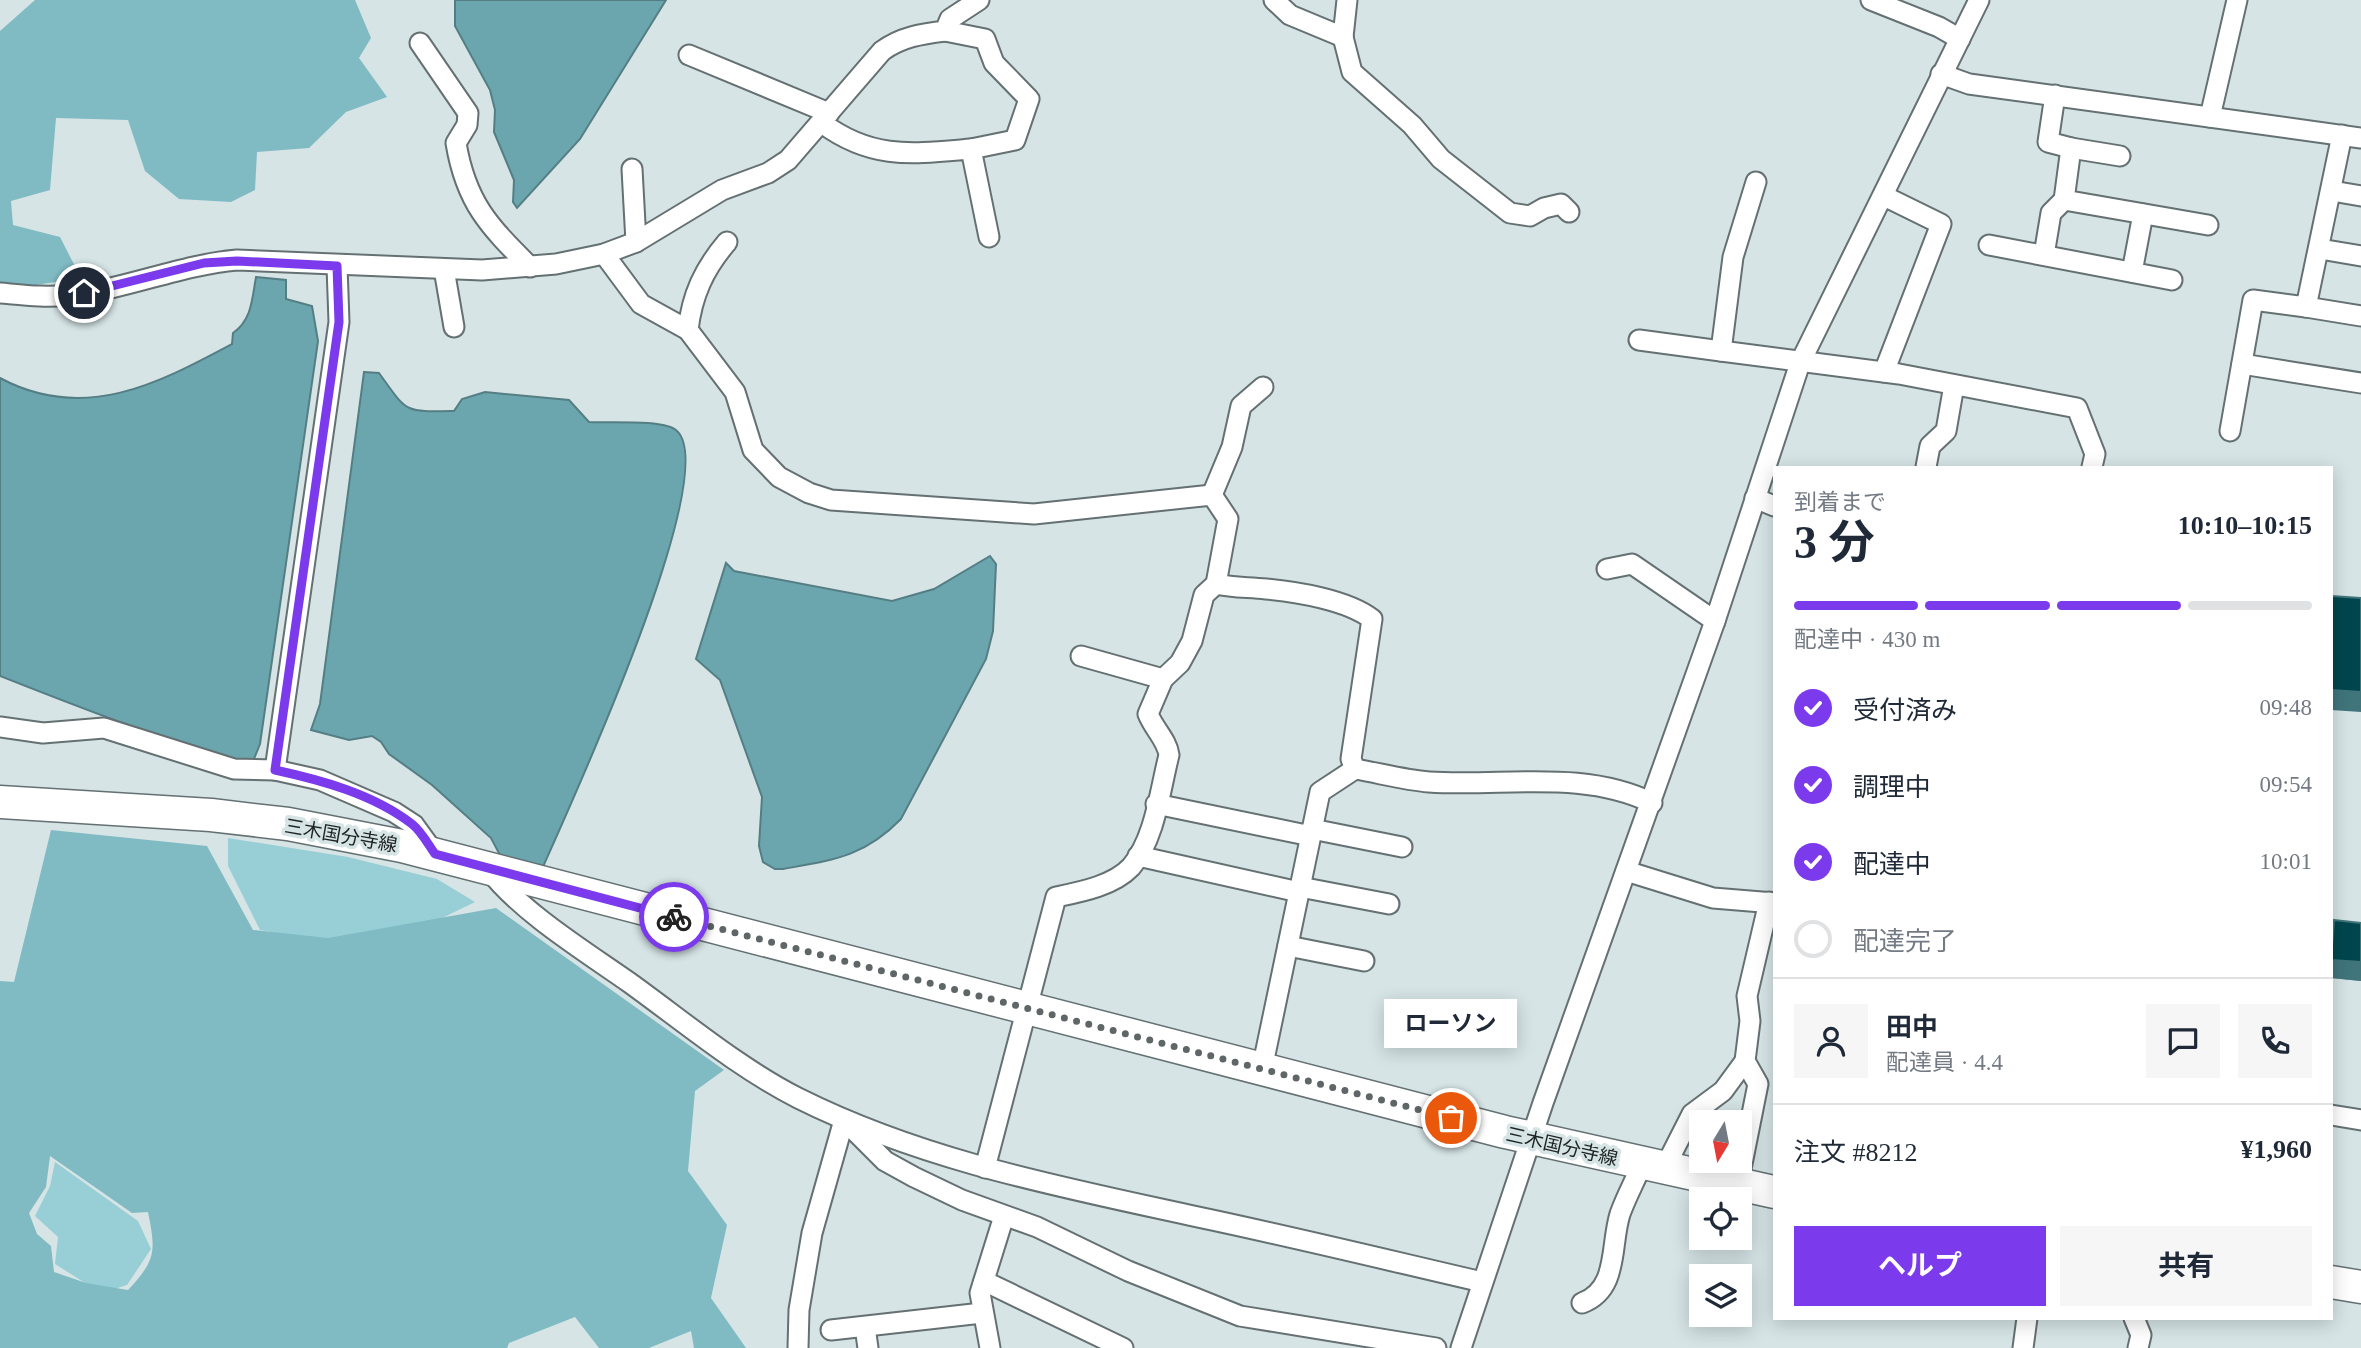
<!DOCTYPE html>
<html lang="ja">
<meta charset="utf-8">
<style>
:root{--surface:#fff;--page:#f6f6f7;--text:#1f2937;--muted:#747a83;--line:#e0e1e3;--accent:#7c3aed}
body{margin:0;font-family:"Times New Roman","Noto Sans JP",serif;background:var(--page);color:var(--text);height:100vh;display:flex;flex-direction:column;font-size:26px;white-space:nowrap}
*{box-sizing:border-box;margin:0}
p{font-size:23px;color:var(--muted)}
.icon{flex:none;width:38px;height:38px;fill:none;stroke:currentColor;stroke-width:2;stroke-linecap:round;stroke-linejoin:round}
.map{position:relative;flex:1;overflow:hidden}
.drawer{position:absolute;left:1773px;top:466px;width:560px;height:854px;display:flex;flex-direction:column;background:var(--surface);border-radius:0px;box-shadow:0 4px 18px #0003}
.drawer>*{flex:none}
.needle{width:46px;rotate:190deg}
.tools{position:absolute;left:1689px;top:1110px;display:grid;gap:14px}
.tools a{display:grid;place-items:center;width:63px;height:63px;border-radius:0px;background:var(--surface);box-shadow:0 4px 18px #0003;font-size:35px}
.pin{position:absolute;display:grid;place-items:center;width:60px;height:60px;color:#fff;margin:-30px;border:4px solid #fff;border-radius:50%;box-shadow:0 2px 7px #0007}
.courier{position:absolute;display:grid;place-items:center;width:70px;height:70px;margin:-35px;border:5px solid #7c3aed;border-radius:50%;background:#fff;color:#222;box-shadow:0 2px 9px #0007}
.bubble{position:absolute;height:49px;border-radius:0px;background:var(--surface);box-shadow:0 4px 18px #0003;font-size:23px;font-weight:700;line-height:49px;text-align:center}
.summary em{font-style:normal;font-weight:700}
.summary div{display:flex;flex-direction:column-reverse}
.summary{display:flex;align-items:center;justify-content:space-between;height:119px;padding:0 21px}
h1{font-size:46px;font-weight:700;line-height:52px}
.bar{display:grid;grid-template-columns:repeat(4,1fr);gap:10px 7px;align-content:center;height:84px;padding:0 21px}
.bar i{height:9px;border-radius:5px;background:var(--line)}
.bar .selected{background:var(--accent)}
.bar p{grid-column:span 4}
.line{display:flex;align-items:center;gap:18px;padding:0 21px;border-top:2px solid var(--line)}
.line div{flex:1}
.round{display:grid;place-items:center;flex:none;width:74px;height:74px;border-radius:0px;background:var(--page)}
ol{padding:0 21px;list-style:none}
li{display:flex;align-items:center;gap:21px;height:77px}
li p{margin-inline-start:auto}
li .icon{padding:7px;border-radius:50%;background:var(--accent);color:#fff;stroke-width:4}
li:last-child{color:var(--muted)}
li i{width:38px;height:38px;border:4px solid var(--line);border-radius:50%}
.cta{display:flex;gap:14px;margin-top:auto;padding:14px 21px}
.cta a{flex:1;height:80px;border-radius:0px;background:var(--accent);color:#fff;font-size:28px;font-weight:700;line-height:80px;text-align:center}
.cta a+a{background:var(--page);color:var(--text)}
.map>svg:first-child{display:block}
.green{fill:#98cfd6}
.forest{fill:#80bbc4;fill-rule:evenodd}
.water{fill:#6ba6ae;stroke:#547e84;stroke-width:2}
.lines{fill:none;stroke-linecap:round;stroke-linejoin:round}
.minor-casing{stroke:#647072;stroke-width:23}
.primary-casing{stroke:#647072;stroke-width:35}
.minor{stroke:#fff;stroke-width:19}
.primary{stroke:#fff;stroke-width:32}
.wall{fill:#6b959a}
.shaded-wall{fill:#40757c}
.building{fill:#00464e;stroke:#40757c;stroke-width:2}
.done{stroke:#5e6667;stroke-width:7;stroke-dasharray:0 12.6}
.route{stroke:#7c3aed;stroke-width:9}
.labels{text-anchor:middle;stroke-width:7;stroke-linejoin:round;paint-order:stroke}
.street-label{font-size:19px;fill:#1d2222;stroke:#d6e4e6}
</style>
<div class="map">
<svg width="2361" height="1348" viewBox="0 0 2361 1348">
<rect width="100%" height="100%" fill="#d6e4e6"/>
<g class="green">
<path d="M228,838l120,19 89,22 38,23 -41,20 -111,19 -63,-11 -32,-64z"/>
<path d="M55,1162l83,59 13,28 -24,36 -26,8 -46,-29 3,-27 -23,-21 15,-30z"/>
</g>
<g class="forest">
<path d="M35,0h320l16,38 -12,20 28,39 -41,15 -37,36 -52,4 -2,38 -24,12 -52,-3 -34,-28 -17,-51 -72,-2 -6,72 -39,11 2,24 47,12 21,41 -58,9 -23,-5v-251z"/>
<path d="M51,830l156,16 46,84 75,8 168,-30 228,162 -29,21 -7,80 39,54 -16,73 35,50h-52l-3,-17 -42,17h-50l-24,-31 -66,26 -2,5h-507v-367l14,1zM50,1156l82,57 16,-1c8,40 8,48 -20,78l-42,-7 -32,-11 -3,-26 -14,-12 -8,-21 17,-26z"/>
</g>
<g class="water">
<path d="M455,0h211l-86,139 -63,69 -4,-6 1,-22 -20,-48 1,-22 -5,-20 -35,-64z"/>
<path d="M256,277l30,3v19l26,7 6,35 -58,403 -6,15 -19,4c-80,-27 -157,-56 -235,-87v-298c84,45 157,6 232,-34l1,-11c19,-13 19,-34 23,-56z"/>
<path d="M364,372l15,1c29,40 24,39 75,38l8,-12 23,-7 84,8 20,22c19,1 76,-3 88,9 46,44 -109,379 -135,438l-40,-10 -11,-21 -59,-53 -43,-31 -8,-12 -9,-6 -23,4 -38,-10 9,-26z"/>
<path d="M990,556l6,8 -3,67 -7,28 -85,160c-37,38 -68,41 -118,50h-8l-12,-7 -4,-16 3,-49 -42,-117 -24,-21 30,-96 8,8 158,30 42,-12z"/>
</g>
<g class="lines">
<g class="minor-casing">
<g id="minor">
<path d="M1274,0l16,15 53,22 4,-37"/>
<path d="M1871,0l68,27 21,12"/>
<path d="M945,31l40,8 9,24 35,36 -14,41 -44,9"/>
<path d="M1343,37l9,35 60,53 29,34 69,54 20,3 14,-8 17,-4 8,8"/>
<path d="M420,43l48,70 -1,12 -11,18c10,60 33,83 74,124"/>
<path d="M689,55l140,58"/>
<path d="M1941,74l28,10 392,54"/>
<path d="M2210,117l27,-117"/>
<path d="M822,123c50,37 90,31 149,26l18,88"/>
<path d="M2071,148l49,8"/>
<path d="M632,169l4,73"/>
<path d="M1756,182l-23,75 -12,94 178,23 178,34 18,46 -3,13"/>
<path d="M2332,191l29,5"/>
<path d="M2064,200l144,25"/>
<path d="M1989,245l183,35"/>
<path d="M2320,249l41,7"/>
<path d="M604,254l37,50 47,26 47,62 18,58 26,27 30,16 22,7 203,14 178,-19 16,24 -12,65 -12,11 -12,46 -12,22 -17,16 -15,35c6,15 19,26 21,41 -9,35 -14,84 -38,112 -18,19 -51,25 -75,30l-71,271"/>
<path d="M2044,255l7,-42 13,-13 7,-52 -23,-6 7,-47"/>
<path d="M444,269l10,58"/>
<path d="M2132,272l11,-58"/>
<path d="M0,293c23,2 46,5 70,2 57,-6 110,-30 167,-35l245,10 74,-6 48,-10 32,-12 86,-52 46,-17 20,-13 94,-109c19,-14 39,-17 63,-20l5,-12 29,-19"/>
<path d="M2306,307l55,9"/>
<path d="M688,330c4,-35 16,-61 39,-88"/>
<path d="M1639,340l82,11"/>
<path d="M2242,364l119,19"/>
<path d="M1884,372l57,-148 -57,-28"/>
<path d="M2230,431l23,-131 53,7 36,-172"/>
<path d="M1926,467l4,-21 16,-15 8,-46"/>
<path d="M1212,495l20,-48 9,-41 22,-19"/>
<path d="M1755,498l19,8"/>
<path d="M1607,569l25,-5 83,57"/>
<path d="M1216,584c18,4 32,3 50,5 32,3 81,11 106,30l-21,140 4,10c24,4 49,11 74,13 74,5 154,-13 223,21"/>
<path d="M1081,656l82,23"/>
<path d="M0,727l43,6 61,-5 130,41 41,1 45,10 74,32 20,13 21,29"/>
<path d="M275,770l64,-448 -2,-56"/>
<path d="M1156,804l155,32"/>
<path d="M1312,829l90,18"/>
<path d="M1138,856l161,36"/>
<path d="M489,870c32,42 97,82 141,113 54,39 109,85 168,115 126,63 263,89 400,119 95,20 189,43 284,65"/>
<path d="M1626,871l87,27 61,5"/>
<path d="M1300,887l89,17"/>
<path d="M1288,946l76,15"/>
<path d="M1262,1069l58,-277 35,-23"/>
<path d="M2331,1115l30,5"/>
<path d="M1664,1169l28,-55 31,-23 22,-30"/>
<path d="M1738,1184l20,-100 -13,-23 5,-40 -3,-25 22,-94"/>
<path d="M984,1281l139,67"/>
<path d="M1582,1303c37,-14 28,-57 38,-89 6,-17 15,-33 22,-50"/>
<path d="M2134,1318l7,17 -3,13"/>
<path d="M865,1327l3,21"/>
<path d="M831,1330l151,-17"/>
<path d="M798,1348l1,-38 13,-77 32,-113 41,41 29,16 48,23 75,27 91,44 112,45 196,32"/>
<path d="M990,1348l-10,-55 24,-77"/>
<path d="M1461,1348l82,-245 172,-482 85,-258 179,-363"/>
<path d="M2023,1348l4,-30"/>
</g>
</g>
<g class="primary-casing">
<g id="primary">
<path d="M0,802l211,13 77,9 114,22 1103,286 269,60"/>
<path d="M2331,1282l30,5"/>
</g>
</g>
<use href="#minor" class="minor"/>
<use href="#primary" class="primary"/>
</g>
<path class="wall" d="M2334,920l27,3v58l-30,-3v-49z"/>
<g class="shaded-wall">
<path d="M2331,690l30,2v20l-30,-2z"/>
<path d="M2331,960l30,2v19l-30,-3z"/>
</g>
<g class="building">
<path d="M2331,596l30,2v94l-30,-2z"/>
<path d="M2334,920l27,3v39l-30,-2z"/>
</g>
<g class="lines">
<path class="done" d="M674,917l777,201"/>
<path class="route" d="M84,293l120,-30 33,-2 100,5 2,56 -64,448c46,10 98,24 137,54 9,7 16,20 23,30l239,63"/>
</g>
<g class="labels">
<g class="street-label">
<text transform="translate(341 835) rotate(10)" y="7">三木国分寺線</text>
<text transform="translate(1562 1146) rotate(13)" y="7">三木国分寺線</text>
</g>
</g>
</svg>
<div class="tools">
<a><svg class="needle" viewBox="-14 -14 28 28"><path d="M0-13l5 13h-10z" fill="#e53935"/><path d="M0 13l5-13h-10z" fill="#747a83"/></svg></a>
<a><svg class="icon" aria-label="locate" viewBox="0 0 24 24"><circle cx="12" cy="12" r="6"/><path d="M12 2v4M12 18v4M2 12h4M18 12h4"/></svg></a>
<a><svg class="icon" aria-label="layers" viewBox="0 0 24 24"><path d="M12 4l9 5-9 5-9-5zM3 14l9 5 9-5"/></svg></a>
</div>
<div class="pin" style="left:1451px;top:1118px;background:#ea580c"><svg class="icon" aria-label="bag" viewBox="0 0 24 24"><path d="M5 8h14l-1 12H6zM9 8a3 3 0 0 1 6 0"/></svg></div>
<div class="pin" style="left:84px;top:293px;background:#1f2937"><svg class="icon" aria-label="home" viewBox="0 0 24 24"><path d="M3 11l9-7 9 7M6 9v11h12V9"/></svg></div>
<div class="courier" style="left:674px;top:917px"><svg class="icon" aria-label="bike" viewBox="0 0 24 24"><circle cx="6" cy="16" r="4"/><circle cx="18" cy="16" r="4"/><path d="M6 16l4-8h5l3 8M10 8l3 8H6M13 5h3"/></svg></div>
<div class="bubble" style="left:1384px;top:999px;width:133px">ローソン</div>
<section class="drawer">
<div class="summary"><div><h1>3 分</h1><p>到着まで</p></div><em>10:10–10:15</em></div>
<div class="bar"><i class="selected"></i><i class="selected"></i><i class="selected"></i><i></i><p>配達中 · 430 m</p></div>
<ol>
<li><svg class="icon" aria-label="check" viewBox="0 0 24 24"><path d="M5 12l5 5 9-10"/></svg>受付済み<p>09:48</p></li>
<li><svg class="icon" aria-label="check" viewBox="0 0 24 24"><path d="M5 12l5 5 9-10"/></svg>調理中<p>09:54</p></li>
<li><svg class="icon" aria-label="check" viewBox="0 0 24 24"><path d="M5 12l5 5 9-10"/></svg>配達中<p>10:01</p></li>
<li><i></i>配達完了</li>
</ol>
<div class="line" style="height:126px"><a class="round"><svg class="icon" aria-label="person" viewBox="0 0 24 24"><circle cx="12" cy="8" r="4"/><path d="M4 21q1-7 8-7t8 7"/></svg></a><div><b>田中</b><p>配達員 · 4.4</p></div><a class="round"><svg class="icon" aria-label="chat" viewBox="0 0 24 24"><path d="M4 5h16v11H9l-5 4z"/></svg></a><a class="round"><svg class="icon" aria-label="phone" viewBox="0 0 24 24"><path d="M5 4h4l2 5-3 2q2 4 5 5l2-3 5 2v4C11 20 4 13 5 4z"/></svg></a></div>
<div class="line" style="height:91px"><div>注文 #8212</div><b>¥1,960</b></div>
<div class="cta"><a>ヘルプ</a><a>共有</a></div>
</section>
</div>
